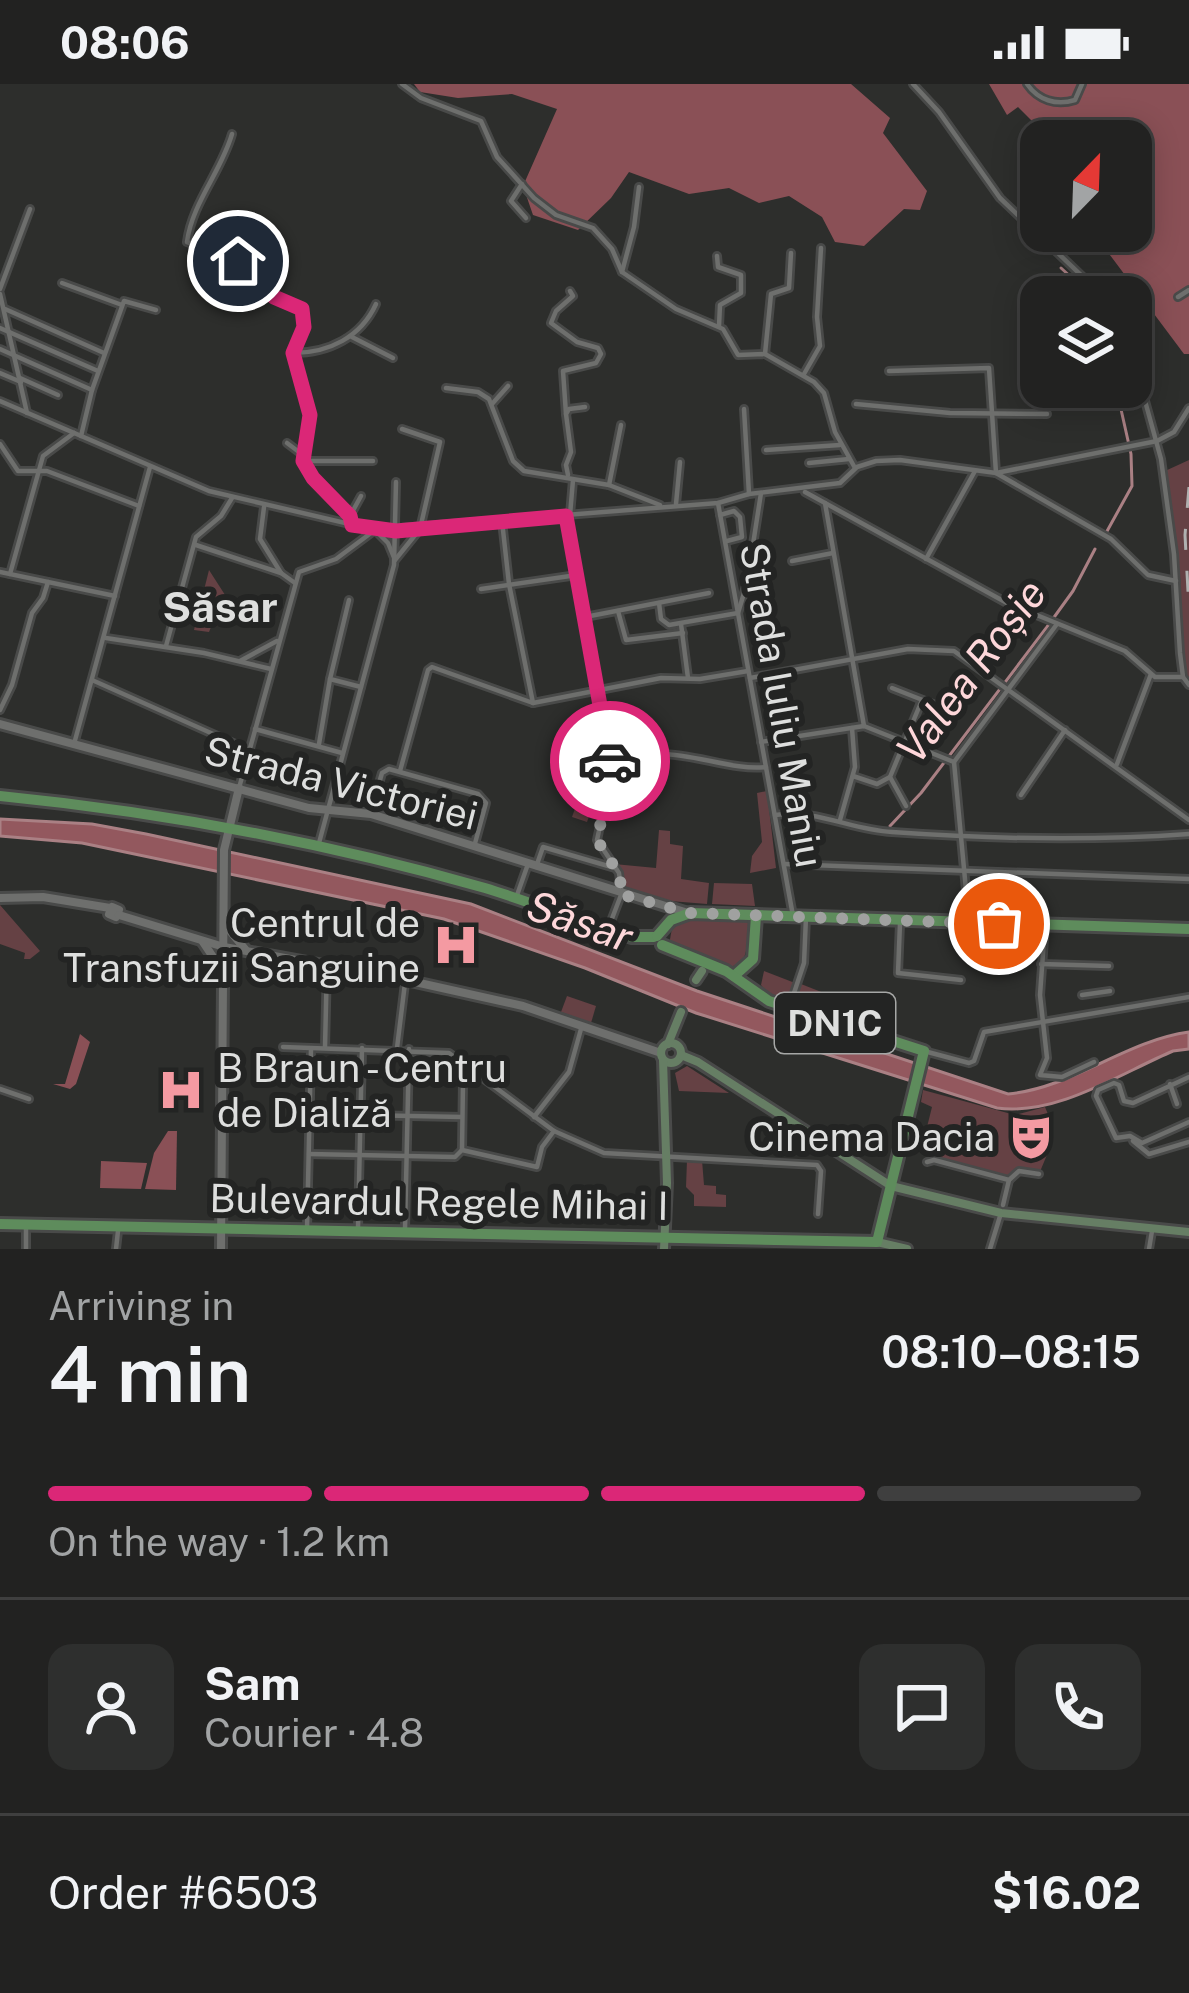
<!DOCTYPE html>
<meta charset="utf-8">
<style>
:root{--surface:#222221;--page:#2e2f2e;--text:#f1f3f6;--muted:#a2a4a5;--line:#3f3f3f;--accent:#db2777}
body{margin:0;font-family:"Public Sans",sans-serif;background:var(--page);color:var(--text);height:100vh;display:flex;flex-direction:column;font-size:45px;white-space:nowrap}
*{box-sizing:border-box;margin:0}
p{font-size:39px;color:var(--muted)}
.icon{flex:none;width:66px;height:66px;fill:none;stroke:currentColor;stroke-width:2;stroke-linecap:round;stroke-linejoin:round}
.map{position:relative;height:1165px;overflow:hidden}
.side{display:flex;flex-direction:column;background:var(--surface);flex:1}
.side>*{flex:none}
.needle{width:78px;rotate:23deg}
.tools{position:absolute;left:1020px;top:36px;display:grid;gap:24px}
.tools a{display:grid;place-items:center;width:132px;height:132px;border-radius:24px;background:var(--surface);box-shadow:0 6px 30px #0003,0 0 0 3px var(--line);font-size:60px}
.pin{position:absolute;display:grid;place-items:center;width:102px;height:102px;color:#fff;margin:-51px;border:6px solid #fff;border-radius:50%;box-shadow:0 3px 12px #0007}
.courier{position:absolute;display:grid;place-items:center;width:120px;height:120px;margin:-60px;border:9px solid #db2777;border-radius:50%;background:#fff;color:#222;box-shadow:0 3px 15px #0007}
.head em{font-style:normal;font-weight:600}
.head div{display:flex;flex-direction:column-reverse}
.head{display:flex;align-items:center;justify-content:space-between;height:204px;padding:0 48px}
h1{font-size:78px;font-weight:600;line-height:90px}
.bar{display:grid;grid-template-columns:repeat(4,1fr);gap:18px 12px;align-content:center;height:144px;padding:0 48px}
.bar i{height:15px;border-radius:9px;background:var(--line)}
.bar .selected{background:var(--accent)}
.bar p{grid-column:span 4}
.line{display:flex;align-items:center;gap:30px;padding:0 48px;border-top:3px solid var(--line)}
.line div{flex:1}
.round{display:grid;place-items:center;flex:none;width:126px;height:126px;border-radius:24px;background:var(--page)}
.status{display:flex;justify-content:space-between;align-items:center;height:84px;padding:0 60px;background:var(--surface);direction:ltr}
.status svg{height:33px;fill:currentColor}
.map>svg:first-child{display:block}
.green{fill:#654144}
.forest{fill:#8a5056}
.water{fill:#93585e;stroke:#aa8084;stroke-width:3}
.lines{fill:none;stroke-linecap:round;stroke-linejoin:round}
.stream{stroke:#aa8084;stroke-width:3}
.minor-casing{stroke:#494a49;stroke-width:10}
.tertiary-casing{stroke:#494a49;stroke-width:14}
.secondary-casing{stroke:#494a49;stroke-width:14}
.primary-casing{stroke:#494a49;stroke-width:16}
.minor{stroke:#6e6f6d;stroke-width:4.5}
.tertiary{stroke:#6e6f6d;stroke-width:8}
.secondary{stroke:#667e64;stroke-width:8}
.primary{stroke:#5e8c5c;stroke-width:10}
.rail{stroke:#b0b1b0;stroke-width:3;stroke-dasharray:21 21;stroke-linecap:butt}
.done{stroke:#a0a1a0;stroke-width:12;stroke-dasharray:0 21.6}
.route{stroke:#db2777;stroke-width:15}
.labels{text-anchor:middle;stroke-width:12;stroke-linejoin:round;paint-order:stroke}
.shield{fill:#232423;stroke:#a6a7a6;stroke-width:3}
.shield-label{font-size:36px;font-weight:bold;fill:#dedfde}
.street-label{font-size:39px;fill:#dedfde;stroke:#232423}
.poi-label{font-size:39px;fill:#dedfde;stroke:#232423;text-anchor:end}
.neighbourhood-label{font-size:42px;font-weight:bold;fill:#dedfde;stroke:#232423}
.water-label{font-size:42px;font-style:italic;fill:#fed7da;stroke:#232423}
</style>
<div class="status"><b>08:06</b><svg viewBox="0 0 49 12"><path d="M0 12V9h3v3zM5 12V6h3v6zM10 12V3h3v9zM15 12V0h3v12zM26 1h20v11H26zM47 4h2v5h-2z"/></svg></div>
<div class="map">
<svg width="1189" height="1165" viewBox="0 0 1189 1165">
<rect width="100%" height="100%" fill="#2d2e2c"/>
<g class="green">
<path d="M1189,376v225l-5,-10 -5,-94 -14,-110z"/>
<path d="M209,486l18,28 7,-1 11,15v10l-34,5 -2,5 -15,-2z"/>
<path d="M584,699l15,5 -12,34 -15,-5z"/>
<path d="M767,707l9,77 -26,5 2,-17 10,-14 -5,-49z"/>
<path d="M659,746l11,1v13l13,2 -2,33 28,4 -2,21 -37,-3 -46,-11 -10,-26 42,4z"/>
<path d="M714,799l38,1 3,22 -43,-2z"/>
<path d="M0,821l40,46 -10,8h-6l1,-6 -25,-9z"/>
<path d="M693,834l56,2 3,9 -9,33 -12,5 -62,-22 3,-17z"/>
<path d="M764,887l31,12 -7,18 -21,-8 -6,-8z"/>
<path d="M801,900l33,13 -8,18 -32,-11z"/>
<path d="M567,912l29,10 -5,17 -30,-11z"/>
<path d="M687,982l42,27 -50,-2 -4,-18z"/>
<path d="M923,1006l92,25 30,-8 5,12 -40,8 7,24 26,-6 6,5 -10,24 -20,-3 -10,9 -80,-19 4,-19 -9,-3 8,-32 -11,-5z"/>
<path d="M687,1076h15l2,25 12,1v8l10,1v12l-32,-1v-11l-8,-8z"/>
</g>
<g class="forest">
<path d="M414,0h437l39,34 -7,15 44,58 -7,19 -16,-1 -40,37 -29,-4 -13,-25 -33,-21 -30,7 -30,-15 -40,6 -60,-22 -18,26 -33,32 -45,-15 -10,-29 34,-77 -45,-15 -54,4 -38,-6z"/>
<path d="M989,0h200v270h-5l-83,-111 4,-12h26v-90h-79l-34,-34 -11,8z"/>
<path d="M80,950l10,8 -14,42 -6,5 -17,-5h12z"/>
<path d="M168,1047h9l-1,59 -31,-1 9,-36z"/>
<path d="M101,1077l46,2 -6,26 -41,-1z"/>
</g>
<path class="water" d="M0,735l92,5 54,10 325,70 226,87 311,103c65,-6 116,-53 181,-62v17l-16,2c-54,23 -116,65 -176,57l-301,-95 -111,-45 -141,-49 -362,-76 -82,-7z"/>
<g class="lines">
<g class="stream">
<path d="M1061,184l32,29"/>
<path d="M1106,449l26,-47 -1,-32 -15,-67"/>
<path d="M890,742l31,-33 126,-166 26,-36 22,-42"/>
</g>
<g class="minor-casing">
<g id="minor">
<path d="M402,0l19,14 60,23 16,36 37,41 22,17 37,13 19,21 10,23 54,37 47,20 15,26 27,-1 49,28 10,11 11,39 20,36"/>
<path d="M913,0l26,28 61,86 104,99"/>
<path d="M1027,0c11,16 29,22 48,16l7,-16"/>
<path d="M232,50c-11,38 -40,69 -45,108l46,16 41,39 27,12 3,18 -11,26 17,62 -7,46 10,18 37,37 2,9"/>
<path d="M522,100l-11,17 15,17"/>
<path d="M717,172l1,11 23,8v18l-21,12 -1,21"/>
<path d="M622,188l12,-45 5,-40"/>
<path d="M62,199l60,22"/>
<path d="M0,205l30,-80"/>
<path d="M0,210l27,119"/>
<path d="M1089,213l7,-10"/>
<path d="M1178,213l11,-7"/>
<path d="M5,225l99,44"/>
<path d="M0,244l98,43"/>
<path d="M352,253l41,21"/>
<path d="M0,265l92,41"/>
<path d="M1131,266l30,109 13,95 6,99 3,24 6,8"/>
<path d="M293,269c36,0 68,-16 83,-49"/>
<path d="M765,270l6,-60 18,-6 2,-35"/>
<path d="M889,287l100,-3 7,105"/>
<path d="M0,289l21,9"/>
<path d="M804,290l16,-28 -3,-29 4,-69"/>
<path d="M20,294l38,17"/>
<path d="M446,304l32,4 11,7 24,62 11,10 85,14 51,20"/>
<path d="M0,317l209,90 166,39 343,-27 31,-9 91,-11 17,-16 19,-6 24,-1 96,13 115,66 37,36 28,6"/>
<path d="M492,320l16,-18"/>
<path d="M856,320l94,9 97,1"/>
<path d="M744,325l5,85"/>
<path d="M566,330l-3,-43 33,-8 5,-9 -3,-6 -21,-6 -26,-19 5,-12 17,-15 -3,-5"/>
<path d="M81,352l11,-46 32,-89 32,9"/>
<path d="M287,359l16,12"/>
<path d="M0,360l18,27h29l92,35"/>
<path d="M766,366l74,-5"/>
<path d="M303,377h70"/>
<path d="M809,379l40,-4"/>
<path d="M996,389l161,-32 17,-9 15,-24"/>
<path d="M568,391l-2,-10 5,-13 -5,-38 3,-5 16,-2"/>
<path d="M609,401l12,-60"/>
<path d="M805,408l202,111 118,48 30,26h28"/>
<path d="M718,419l75,413"/>
<path d="M825,419l39,223"/>
<path d="M676,420l4,-42"/>
<path d="M264,423l-4,32 21,34 14,10"/>
<path d="M570,431l3,-35"/>
<path d="M720,431l14,-4 6,6 2,20 -15,4"/>
<path d="M350,432l11,-20"/>
<path d="M567,433l43,242 -2,30 -11,51 22,33 2,16"/>
<path d="M502,437l7,63 24,119"/>
<path d="M196,461l85,28"/>
<path d="M926,475l49,-88"/>
<path d="M792,477l41,-8"/>
<path d="M0,488l115,24"/>
<path d="M10,490l33,-118 31,-23"/>
<path d="M481,505l96,-14"/>
<path d="M349,516l-19,79 31,8"/>
<path d="M659,519l2,16 8,6 69,-12 9,-30 14,-90"/>
<path d="M618,527l8,29 57,-7"/>
<path d="M585,533l124,-24"/>
<path d="M681,540l7,54"/>
<path d="M106,554l98,15 67,16"/>
<path d="M166,562l30,-109 25,-21 11,-18"/>
<path d="M240,577l37,-20"/>
<path d="M750,594l158,-29 46,2 235,169"/>
<path d="M92,596l157,70"/>
<path d="M892,604l56,22"/>
<path d="M0,626l12,-25 20,-72 11,-15 5,-16"/>
<path d="M255,645l87,24"/>
<path d="M761,658l103,-16 90,36"/>
<path d="M74,660l76,-277"/>
<path d="M319,660l11,-65"/>
<path d="M1117,680l34,-90"/>
<path d="M400,687l28,-101 4,-3 101,36 128,-25 39,1 48,-8"/>
<path d="M610,689l12,-2c29,-39 99,2 144,-4"/>
<path d="M853,692l24,8 13,-7"/>
<path d="M239,704l60,-216 37,-13 39,-29 13,13 7,17 25,-31 20,-87 -38,-13"/>
<path d="M1021,711l44,-65"/>
<path d="M906,722l-16,-29 32,-77"/>
<path d="M371,727l11,-38 7,-4 89,25 8,9 -12,44"/>
<path d="M775,731c42,-6 76,15 117,17 98,7 199,9 297,2"/>
<path d="M840,736l15,-53 -3,-39"/>
<path d="M319,759l75,-278 2,-83"/>
<path d="M784,780l405,15"/>
<path d="M536,783l7,-20 72,21"/>
<path d="M516,814l12,-34"/>
<path d="M969,838l-15,-160 103,-138"/>
<path d="M900,839l-2,50 63,7"/>
<path d="M1045,841l-5,70 7,63 -7,17 22,2 32,-15"/>
<path d="M608,845l13,-34"/>
<path d="M1041,880l68,2"/>
<path d="M1082,911l28,-4"/>
<path d="M790,921l14,-42 2,-46"/>
<path d="M283,963l166,6 105,78 50,22 213,12 4,6 -3,43"/>
<path d="M325,963l2,-83"/>
<path d="M397,964l8,-65"/>
<path d="M924,967l45,12 5,-2 10,-29 205,-35"/>
<path d="M1189,993l-56,26 -9,-2 -5,-16 -5,-2 -16,7 -2,6 20,42 14,-2 12,7 47,-21"/>
<path d="M1170,1000l7,20"/>
<path d="M0,1005l29,10"/>
<path d="M310,1030l152,3"/>
<path d="M534,1033l35,-45 12,-43"/>
<path d="M1133,1057l16,13 40,-12"/>
<path d="M462,1066l1,-68 8,-14"/>
<path d="M309,1070l146,3 7,-7 75,17 5,-20 12,-16"/>
<path d="M927,1078l7,-2 75,20 10,-9 20,3"/>
<path d="M1003,1121l6,-25"/>
<path d="M26,1141v24"/>
<path d="M358,1144l4,-180"/>
<path d="M307,1145l4,-180"/>
<path d="M405,1145l4,-180"/>
<path d="M116,1165l2,-18"/>
<path d="M990,1165l11,-36"/>
<path d="M1149,1165l3,-18"/>
</g>
</g>
<g class="tertiary-casing">
<g id="tertiary">
<path d="M0,640l309,84 62,6 317,99"/>
<path d="M0,814l43,-1 67,11"/>
<path d="M112,823l7,3 -3,7 -7,-3z"/>
<path d="M119,831l105,32 182,33 117,26 138,47"/>
<path d="M224,840l21,25"/>
<path d="M203,858l18,27"/>
<path d="M221,1165l3,-399 15,-62"/>
</g>
</g>
<g class="secondary-casing">
<g id="secondary">
<path d="M696,896l6,-9"/>
<circle cx="671" cy="969" r="10"/>
<path d="M668,960l13,-32"/>
<path d="M681,971l17,7 193,124 110,27 188,19"/>
<path d="M663,976l4,123 -3,66"/>
<path d="M877,1158l30,7"/>
</g>
</g>
<g class="primary-casing">
<g id="primary">
<path d="M0,712c162,16 327,47 485,92 49,15 98,35 147,49h22"/>
<path d="M657,852l14,-16 19,-7 499,16"/>
<path d="M734,892l19,-17 3,-43"/>
<path d="M0,1140l877,18 47,-191 -155,-50 -43,-30 -64,-26"/>
</g>
</g>
<use href="#minor" class="minor"/>
<use href="#tertiary" class="tertiary"/>
<use href="#secondary" class="secondary"/>
<use href="#primary" class="primary"/>
<path class="rail" d="M1189,403l-4,48 4,75"/>
</g>
<g class="lines">
<path class="done" d="M610,677l-2,28 -11,51 24,37 -2,17 71,19 309,11"/>
<path class="route" d="M238,177l36,36 28,12 2,18 -11,26 17,62 -7,46 10,17 37,38 2,9 44,6 170,-15 44,245"/>
</g>
<defs>
<g id="hospital-bare" transform="scale(3.6)"><path d="M-5-5h3v3.5h4V-5h3V5h-3V1.5h-4V5h-3Z" fill="#f49aa2" stroke="#232423" stroke-width="2.5" paint-order="stroke"/></g>
<g id="theatre-bare" transform="scale(3.6)"><path d="M-5-5.5Q0-4 5-5.5V0Q5 5 0 6Q-5 5-5 0ZM-3.3-2.5H-1v1.5H-3.3ZM1-2.5H3.3v1.5H1ZM-2.8 1Q0 5.5 2.8 1Z" fill="#f49aa2" stroke="#232423" stroke-width="2.5" paint-order="stroke"/></g>
</defs>
<g fill-rule="evenodd">
<use href="#hospital-bare" x="456" y="861"/>
<use href="#hospital-bare" x="181" y="1006"/>
<use href="#theatre-bare" x="1031" y="1053"/>
</g>
<g class="labels">
<rect class="shield" x="775" y="909" width="120" height="60" rx="9"/>
<g class="shield-label">
<text x="835" y="952">DN1C</text>
</g>
<g class="street-label">
<text transform="translate(782 621) rotate(80)" y="14">Strada Iuliu Maniu</text>
<text transform="translate(341 699) rotate(14)" y="14">Strada Victoriei</text>
<text transform="translate(439 1118) rotate(1)" y="14">Bulevardul Regele Mihai I</text>
</g>
<g class="poi-label">
<text x="420" y="853">Centrul de<tspan x="420" dy="45">Transfuzii Sanguine</tspan></text>
<text x="217" y="998" text-anchor="start">B Braun - Centru<tspan x="217" dy="45">de Dializă</tspan></text>
<text x="995" y="1067">Cinema Dacia</text>
</g>
<g class="neighbourhood-label">
<text x="220" y="538">Săsar</text>
</g>
<g class="water-label">
<text transform="translate(971 587) rotate(-53)" y="15">Valea Roșie</text>
<text transform="translate(580 837) rotate(19)" y="15">Săsar</text>
</g>
</g>
</svg>
<div class="tools">
<a><svg class="needle" viewBox="-14 -14 28 28"><path d="M0-13l5 13h-10z" fill="#e53935"/><path d="M0 13l5-13h-10z" fill="#a2a4a5"/></svg></a>
<a><svg class="icon" aria-label="layers" viewBox="0 0 24 24"><path d="M12 4l9 5-9 5-9-5zM3 14l9 5 9-5"/></svg></a>
</div>
<div class="pin" style="left:999px;top:840px;background:#ea580c"><svg class="icon" aria-label="bag" viewBox="0 0 24 24"><path d="M5 8h14l-1 12H6zM9 8a3 3 0 0 1 6 0"/></svg></div>
<div class="pin" style="left:238px;top:177px;background:#1f2937"><svg class="icon" aria-label="home" viewBox="0 0 24 24"><path d="M3 11l9-7 9 7M6 9v11h12V9"/></svg></div>
<div class="courier" style="left:610px;top:677px"><svg class="icon" aria-label="car" viewBox="0 0 24 24"><path d="M5 17H2v-5l4-1 3-4h7l3 4 3 1v5h-3M9 17h6M6 11h13"/><circle cx="7" cy="17" r="2"/><circle cx="17" cy="17" r="2"/></svg></div>
</div>
<section class="side">
<div class="head"><div><h1>4 min</h1><p>Arriving in</p></div><em>08:10–08:15</em></div>
<div class="bar"><i class="selected"></i><i class="selected"></i><i class="selected"></i><i></i><p>On the way · 1.2 km</p></div>
<div class="line" style="height:216px"><a class="round"><svg class="icon" aria-label="person" viewBox="0 0 24 24"><circle cx="12" cy="8" r="4"/><path d="M4 21q1-7 8-7t8 7"/></svg></a><div><b>Sam</b><p>Courier · 4.8</p></div><a class="round"><svg class="icon" aria-label="chat" viewBox="0 0 24 24"><path d="M4 5h16v11H9l-5 4z"/></svg></a><a class="round"><svg class="icon" aria-label="phone" viewBox="0 0 24 24"><path d="M5 4h4l2 5-3 2q2 4 5 5l2-3 5 2v4C11 20 4 13 5 4z"/></svg></a></div>
<div class="line" style="height:156px"><div>Order #6503</div><b>$16.02</b></div>
</section>
